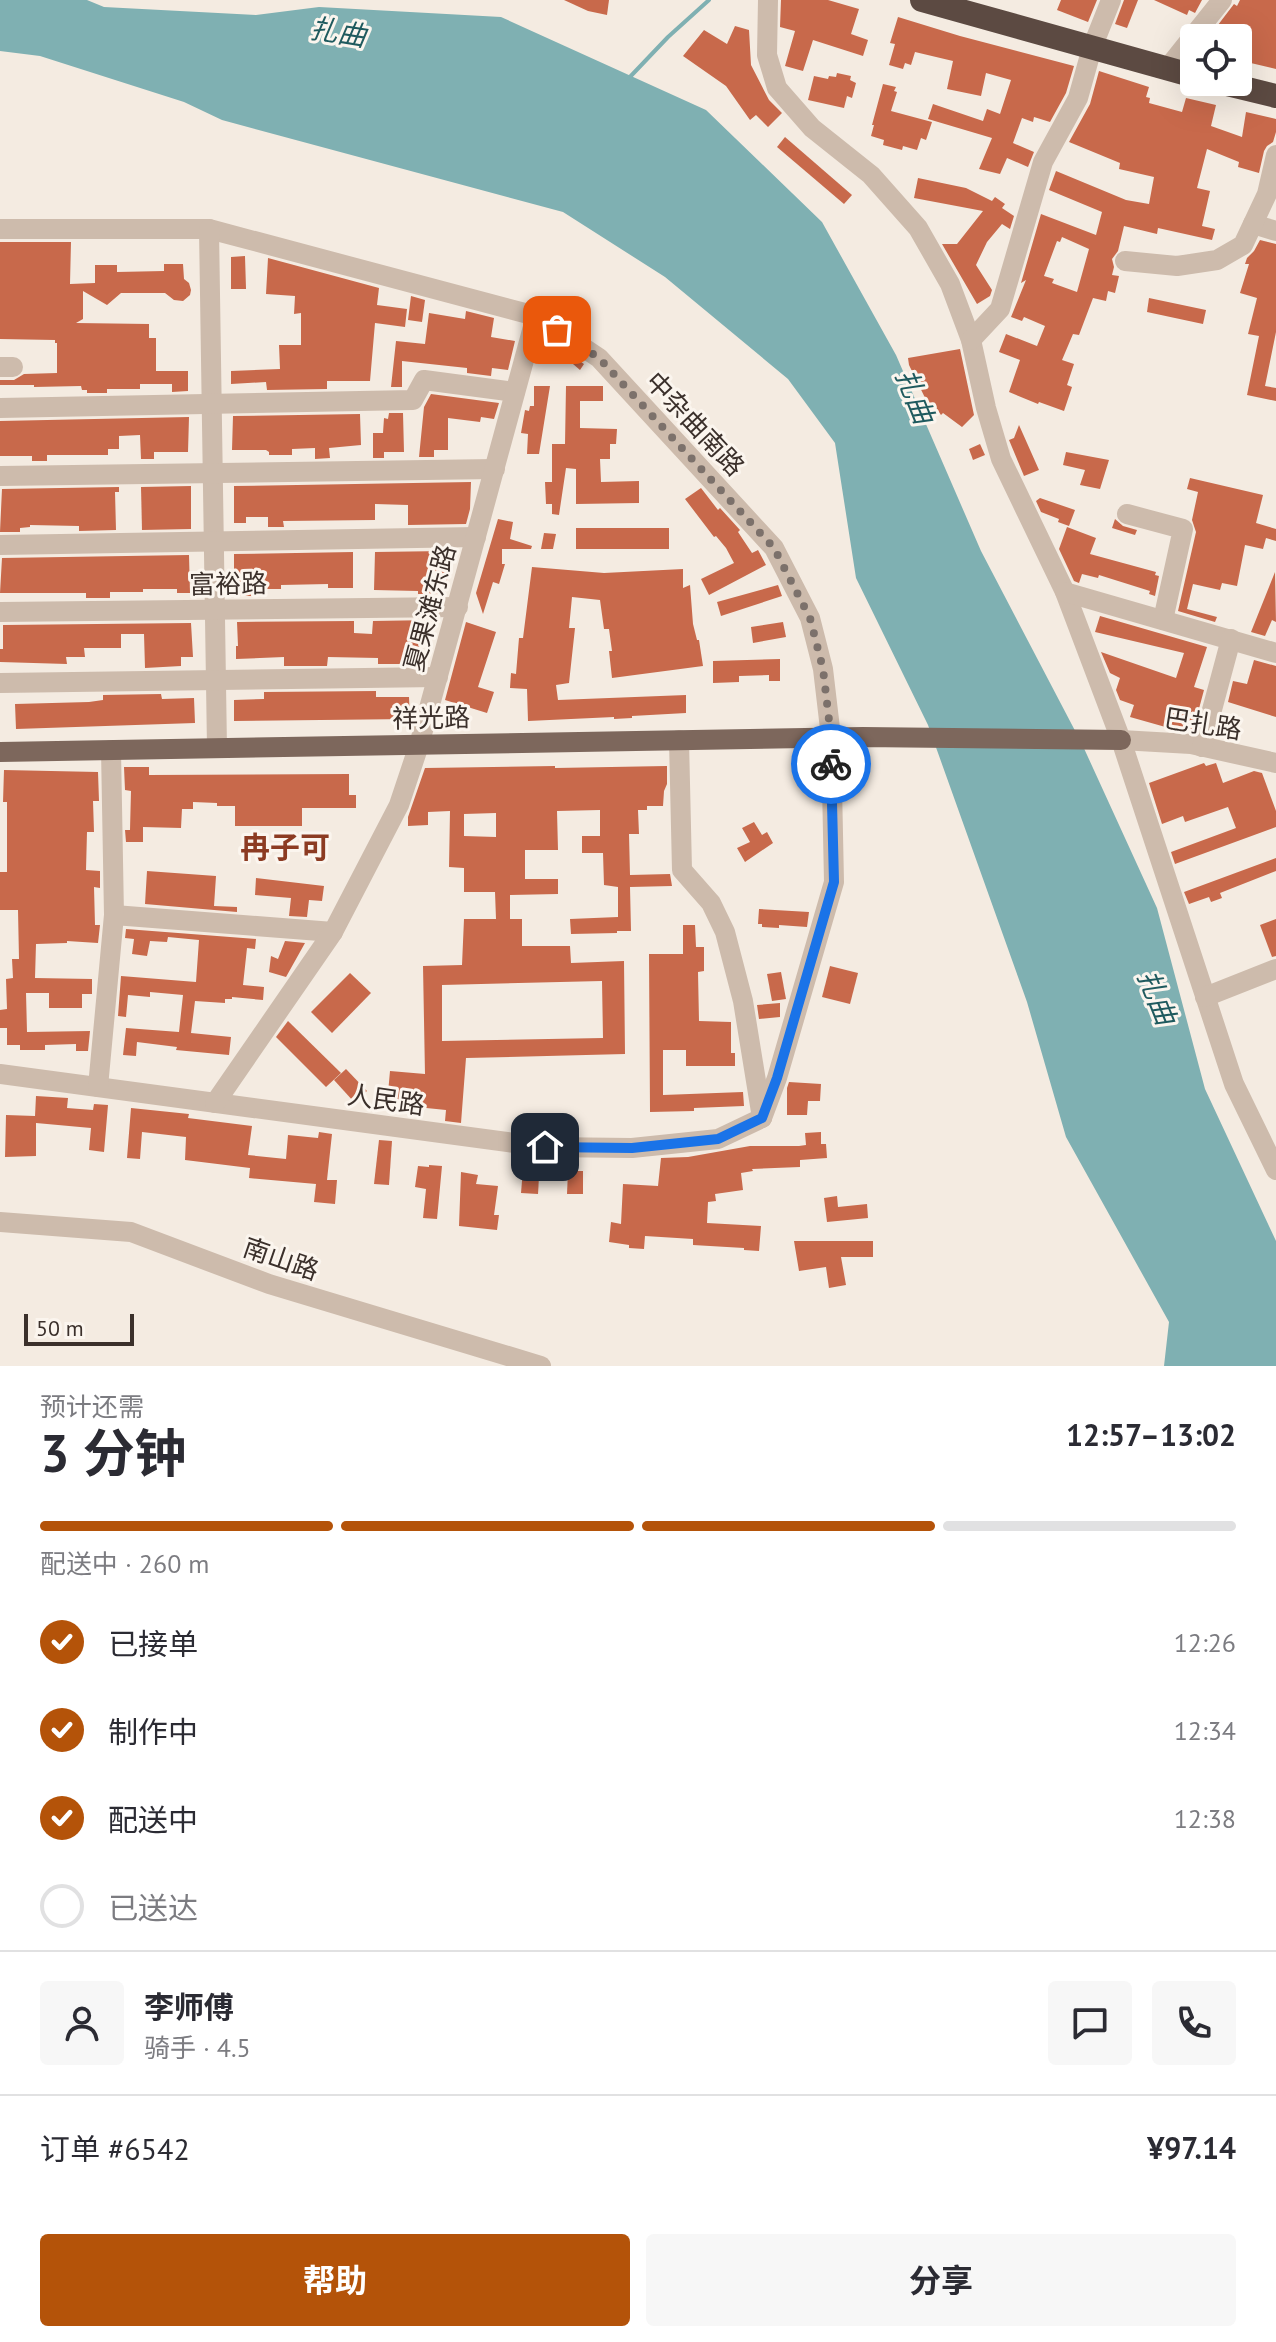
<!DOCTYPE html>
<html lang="zh">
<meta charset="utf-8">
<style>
:root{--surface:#fff;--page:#f7f7f7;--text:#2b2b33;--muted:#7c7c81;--line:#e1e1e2;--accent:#b45309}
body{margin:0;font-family:"PT Sans","Noto Sans SC",sans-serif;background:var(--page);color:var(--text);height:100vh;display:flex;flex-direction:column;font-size:30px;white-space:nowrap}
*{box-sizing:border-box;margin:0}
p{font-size:26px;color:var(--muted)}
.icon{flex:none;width:44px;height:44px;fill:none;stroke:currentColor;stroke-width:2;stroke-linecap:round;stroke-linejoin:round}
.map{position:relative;height:1366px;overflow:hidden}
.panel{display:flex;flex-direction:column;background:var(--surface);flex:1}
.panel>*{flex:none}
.fabs{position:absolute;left:1180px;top:24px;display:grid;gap:16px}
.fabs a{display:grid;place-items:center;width:72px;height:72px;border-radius:8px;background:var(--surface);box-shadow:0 8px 32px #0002;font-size:40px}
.scale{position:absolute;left:24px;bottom:20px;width:110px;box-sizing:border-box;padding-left:8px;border:4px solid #3b302b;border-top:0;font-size:22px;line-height:28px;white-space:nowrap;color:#3b302b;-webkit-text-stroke:6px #fbf5ee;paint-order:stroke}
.pin{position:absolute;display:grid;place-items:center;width:68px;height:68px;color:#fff;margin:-34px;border-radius:16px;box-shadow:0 4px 12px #0006}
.courier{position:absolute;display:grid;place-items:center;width:80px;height:80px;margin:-40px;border:6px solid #1a73e8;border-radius:50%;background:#fff;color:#222;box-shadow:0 2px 10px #0007}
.headline em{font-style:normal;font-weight:700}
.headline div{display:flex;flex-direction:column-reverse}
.headline{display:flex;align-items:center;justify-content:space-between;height:136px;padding:0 40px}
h1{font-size:52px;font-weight:700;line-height:60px}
.bar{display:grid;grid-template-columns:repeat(4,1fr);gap:12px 8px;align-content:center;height:96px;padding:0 40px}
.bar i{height:10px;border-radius:6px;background:var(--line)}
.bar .selected{background:var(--accent)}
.bar p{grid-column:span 4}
.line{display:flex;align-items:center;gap:20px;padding:0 40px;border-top:2px solid var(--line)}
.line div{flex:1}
.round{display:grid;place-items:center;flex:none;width:84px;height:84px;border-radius:8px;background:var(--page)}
ol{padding:0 40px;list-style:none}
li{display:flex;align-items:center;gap:24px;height:88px}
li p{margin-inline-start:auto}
li .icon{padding:8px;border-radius:50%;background:var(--accent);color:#fff;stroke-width:4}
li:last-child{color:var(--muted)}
li i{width:44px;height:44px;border:4px solid var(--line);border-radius:50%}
.button{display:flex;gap:16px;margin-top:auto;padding:16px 40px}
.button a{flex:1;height:92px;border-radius:8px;background:var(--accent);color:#fff;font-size:32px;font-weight:700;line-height:92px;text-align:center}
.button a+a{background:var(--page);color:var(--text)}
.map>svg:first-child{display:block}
.water{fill:#7fb0b2}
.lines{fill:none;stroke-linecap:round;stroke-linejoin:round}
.stream{stroke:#7fb0b2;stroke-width:4}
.building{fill:#c8694b;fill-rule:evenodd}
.minor{stroke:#cdbbac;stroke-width:20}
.major{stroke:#7d675c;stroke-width:20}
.highway{stroke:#5c4a42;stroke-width:24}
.done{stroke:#7c716b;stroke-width:8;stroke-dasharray:0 14.4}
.route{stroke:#1a73e8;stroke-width:10}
.labels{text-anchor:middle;stroke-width:6;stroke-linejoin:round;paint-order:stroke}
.street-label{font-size:26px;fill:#3b302b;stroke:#fbf5ee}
.water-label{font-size:28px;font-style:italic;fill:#1f5a5e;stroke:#fbf5ee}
.quarter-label{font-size:30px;font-weight:bold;fill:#8c3b22;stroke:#fbf5ee}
</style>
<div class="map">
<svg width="1276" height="1366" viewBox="0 0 1276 1366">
<rect width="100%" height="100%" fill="#f4ebe1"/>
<path class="water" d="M0,0h87l17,7 152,8 63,-8 182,10 205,93 116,112 74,133 85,196 101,193 75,164 48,181 71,152v125h-112l5,-44 -103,-185 -39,-135 -99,-277 -72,-147 -21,-135 -47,-64 -123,-102 -102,-65 -341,-92 -38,-18 -144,-46 -40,-5z"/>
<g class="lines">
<path class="stream" d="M628,79l40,-42 41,-37"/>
</g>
<g class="building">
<path d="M564,0h45l-2,15 -19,-4z"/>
<path d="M781,0h47l31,9 -8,25 17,6 -5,16 -50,-16 -10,31 -18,-5 10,-35 -15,-4z"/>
<path d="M1061,0h36l-9,22 -31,-12z"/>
<path d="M1124,0h14l-11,28 -12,-4z"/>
<path d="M1154,0h48l-7,13 -6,-3 -2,5z"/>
<path d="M1240,0h36v69l-38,-9v-22h-30l26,-34 3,2z"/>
<path d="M898,17l62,19 114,30 -8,27 -16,29 -16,-5 -1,5 -11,-4 -9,25 21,9 -6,15 -21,-9 -7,16 -21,-5 13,-31 -64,-19 5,-15 50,17 4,-12 13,5 11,-34 -25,-7 -5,23 -34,-7 6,-28 -38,-9 -4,13 -6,-2 -2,6 -14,-4 6,-21 -5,-1z"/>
<path d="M735,26l14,4 2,35 18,35 13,13 -14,14 -12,-12 -6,5 -24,-34 -43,-30 21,-26 23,14z"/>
<path d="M1099,71l50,16 -3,10 4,1 -1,5 33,9 4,-14 30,7 -5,21 31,11 4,-25 30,7v13l-3,10 -6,4 -3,5 -5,22 -21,-6 1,-5 -32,-13 -10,39 13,3 -8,35 13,3 -3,11 -54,-12 -1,6 -33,-8 -6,25 -6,8 2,8 -2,8 7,1 -4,17 -7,-2 -2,10 -13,-3 -14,37 -6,-1 -11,26 12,4 -7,21 5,2 -8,24 -25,-9 -1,2 -29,-12 11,-32 -21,-8 7,-18 31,12 8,-20 -21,-9 -2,4 -11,-4 15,-37 -5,3 20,-69 55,21 6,-23 -53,-22 7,-19 70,29 23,4 5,-27 -35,-8 1,-6 -51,-21 21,-38zM1062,237l27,12 -12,43 -25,-9 2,-4 -10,-3 13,-35 3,1z"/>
<path d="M837,73l14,3 -1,4 6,3 -4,15 -5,-2 -3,12 -36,-8 6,-24 14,3 1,-3 7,1z"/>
<path d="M883,84l13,3 -2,4 3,1 -6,19 41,11 -6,18 -5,-2 -4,12 -14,-4 -1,4 -19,-5 1,-5 -13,-4 3,-11h-2z"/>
<path d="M785,137l67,58 -8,9 -67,-57z"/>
<path d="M918,178l48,10 26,13 3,-4 10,7 -3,4 12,8 -4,13 -8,-5 -15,18 -11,23 16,25 -2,6 -13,8 -35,-60h15l26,-33 -69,-13z"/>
<path d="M1260,240l16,4v88l-11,54 11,2v13l-29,-6 12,-59 -11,-2 9,-36 -17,-5 9,-29h-4l2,-6 7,-7z"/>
<path d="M0,242h71l-1,42 25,-1v-18h22v7l47,-1v-7h19l1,15 5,4 2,7 -1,5 -7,6 -9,-1 -9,-7h-44l-14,12 -24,-14v28l-7,4 73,1v14h7v33h32v20l-16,1v-8h-32v5h-33v4h-20v-3h-5l-1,-4 -47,1v-2h-34v-5h14l10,-6 33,-1v-30h-2v-3l-55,-1z"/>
<path d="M245,256l1,33h-15v-32z"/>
<path d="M268,258l111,30 -2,17 30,4 -2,18 -30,-4 -5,58h-43v8l-60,1 -1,-8 -35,2v-13l49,-2 -1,-24h22v-32l-7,1 1,-18 -29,-2z"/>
<path d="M411,296l14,4 -3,22 -14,-2z"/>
<path d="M1149,298l57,12 -3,14 -56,-12z"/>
<path d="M466,311l28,7 -3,19 24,4 -7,29 -16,-2 -1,8 -24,-3v-5l-65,-7v26h-11l5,-46 29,3 4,-31 36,6z"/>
<path d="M548,339l36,25 -4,6 -14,-12v-3l-10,-1 -1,6 -15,-9z"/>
<path d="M960,349l14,66 -12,12 -19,-14 -2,2 -7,-10 -4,3 -21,-43 -1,-7z"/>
<path d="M534,386h16l-11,68h-12l1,-20 -7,-1 4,-23 4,1 1,-5h4z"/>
<path d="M566,386h37v15h-23v27l37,1 -1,15h-6v15h-10l1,23 38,-1v22l-63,1v-35l-10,-1 -7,47 -7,-1v-10h-6l-1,-22h7v-38h13z"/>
<path d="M431,394l68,9 -5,16 -13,-2 -1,5 -32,-4v32h-14v7h-15l5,-50z"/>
<path d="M389,413h14l1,39h-20v6h-11v-25h10l1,-15 4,1z"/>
<path d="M360,414l1,31 -32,3 1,10 -15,1v-11l-23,1v6h-23v-3l-3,-2h-34l1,-34z"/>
<path d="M189,417l-1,35h-34v7h-13l-1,-24 -21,1v13h-11v6h-61v6h-15v-5h-32v-35z"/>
<path d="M1019,425l20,45 -15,6 -15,-36 5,-2z"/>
<path d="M980,444l5,11 -12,5 -4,-11z"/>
<path d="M1066,452l43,8 -9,29 -20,-4 5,-15 -22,-5z"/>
<path d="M1190,478l73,17 -7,28 20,6v12l-10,-3 -3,11 -18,-4 -8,41 -15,-3 -2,7 -27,-6 -6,25 30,8 -2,5 -37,-11 18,-79 -4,-12 6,-28 -11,-3z"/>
<path d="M471,482l-1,27 -4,15 -58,1v-20l-33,-1v16l-92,1 1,6h-16v-10h-22v6h-12v-37z"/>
<path d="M191,486v43l-49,1 -1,-43z"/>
<path d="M119,487v5h-4l1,38 -37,1v-5l-49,-1v2l-10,1v4h-20l2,-43z"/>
<path d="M701,488l17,22 2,-2 20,22 -2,2 14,21 6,-3 8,15 -57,30 -8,-16 33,-16 -8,-15 -10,-12 -2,1 -29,-38z"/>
<path d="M1040,498l35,12 -6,16 -11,-4 1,-3 -18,-7 -5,-11z"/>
<path d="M498,519l15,3 -3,17 22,7 -1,3h-29v15h3l-6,20 -6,-2 -10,32 -7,-21z"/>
<path d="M1115,519l8,7 14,4 -2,5 -23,-7z"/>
<path d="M1067,527l29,11 -6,16 66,18 -1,3 4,1 -4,20 -6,-2 1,-3 -51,-16 -1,3 -16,-4 -3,9 -5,-2 -15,-32z"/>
<rect x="576" y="528" width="93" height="21"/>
<path d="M544,533l12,1 -3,15h-12z"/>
<path d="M445,551v23h3l-3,20h-27v-3l-44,-1 1,-38z"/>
<path d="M353,552v36h-25v-4l-47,1v4h-30v7h-17v-42z"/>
<path d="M189,555l1,38h-13v-4h-34v3h-33v6h-24v-5h-86l2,-35z"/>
<path d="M532,567l72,6 79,-4v19l7,-3 3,39 4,16h2l4,26 -91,12 -3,-27h3l-3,-22h-5l-4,-29 -28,-3 -3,31h6l-6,55 -13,2 2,15 128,-5v18l-54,3v2l-18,1v-2l-86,4 -1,-32 -17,-1 1,-15 5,1 3,-36h4z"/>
<path d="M1275,572l1,50 -4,-2 -7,16 -14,-4z"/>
<path d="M778,585l4,11 -61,20 -4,-14z"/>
<path d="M1100,616l107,31 -13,40 10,3 -11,41 -17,-1 -46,-13 4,-12 -14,-5 -4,-10 4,-12 -10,-5 -9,-21 75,26 8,-25 -89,-21z"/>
<path d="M433,620v9l-13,1v34h-42v-6l-50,-1 -1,9h-43v-9l-48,2v-13h2l-1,-24 117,-1v12l18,1 1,-13z"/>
<path d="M466,622l30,10 -18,55 16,5 -7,21 -42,-13z"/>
<path d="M783,622l3,15 -33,6 -2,-16z"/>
<path d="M191,623l2,34h-12v9l-36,2 -1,-34h-23v14h-37l1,9h-19l1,7 -67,-2v-13h3v-24z"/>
<path d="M780,659v22h-11v-6l-30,1v6l-26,1v-22z"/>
<path d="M1254,660l22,6v51l-48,-15 5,-21 14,3z"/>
<path d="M376,691v6h33l1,22 -176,2v-21l30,-1v-7z"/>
<path d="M161,694l1,5 32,-1 1,25 -179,6 -1,-25 74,-2 14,-2v-5z"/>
<path d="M1204,763l2,3 10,-3 7,20 31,-12 8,2 14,38v16l-101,37 -4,-12 65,-24 -8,-21 -43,15 -2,-6 -21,8 -13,-41z"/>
<path d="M555,766v2l112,-2v18l-3,7 -1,15h-16v4h-9l1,24h-10l1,41 40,-1 2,12 -42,1 1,44h-14v2l-46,1 -1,-15 48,-2v-30l-14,-2 -1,-32h-21v-17h18v-26l-43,1 1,39h-33v29h33v15l-48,1v24h12v27h48l1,17 53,-2 1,93 -159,4 -5,65 -16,-2 1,-11 -59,-6 3,-33 35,3 -2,-108 39,-1 2,-46h32l-1,-27h-31v-24l-15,-1 1,-56 -22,1v13l-20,1v-9l17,-49zM496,813v24l-32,-1v-22zM602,981l1,57 -161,3v-56z"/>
<path d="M124,767h25v8l200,-1v21h7v13h-54v18h-67v-20h-18v-3l-24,-1v7h-11l-1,19 -38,-1v15h-17l-1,-12h5l1,-39 -6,-1z"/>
<path d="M4,770l94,2 1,29h-6l1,31h-7l-1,38 14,1v17l-6,-1 1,38h5l-2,18 -31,-2v2l-31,1 -1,34 57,1v15h-10v14h-33v-15h-23l1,39 63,-1 -2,20h-12v-7l-31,1v5h-25v-5h-13v-17h-7v-18l7,-1 -1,-30 7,-1 -1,-19h7l-1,-49h-18v-38h7v-70h-4z"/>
<path d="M754,822l8,13 5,-3 6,11 -28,19 -8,-14 13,-6 -8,-14z"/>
<path d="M1276,858v13l-56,22 2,5 -11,4 -2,-5 -20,7 -5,-12z"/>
<path d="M147,871l69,5 -2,30 23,1v5l-92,-8z"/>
<path d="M256,878l68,8 -2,15 -13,-1 -2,17 -18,-1 2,-18 -36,-3z"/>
<path d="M759,909l50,3 -2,15 -28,-2v3l-17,-1v-3h-4z"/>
<path d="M1276,919v37l-4,1 -12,-32z"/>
<path d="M683,925h12l1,22h8v24l-6,1 1,49 32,1v31h4v13h-49v-16h-23v45l80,-3 1,14 -50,2v3l-44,1 -1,-158h34z"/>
<path d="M126,929l130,10 -1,10 -8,-1 -4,37 21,2 -1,13 -31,-3v2h-7v4l-30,-2 -4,32 40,4 -2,18 -53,-5 1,-3 -40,-5 -1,14 -13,-1 3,-27 53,4 4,-37 -33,-3v5l-22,-2 -2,22 -8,-1 3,-40 75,6 3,-42 -31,-3 -1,5 -17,-1 -3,15 -15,-2 2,-15 -9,-1z"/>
<path d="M285,941l20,2 -19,34 -17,-5 2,-16 7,3z"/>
<path d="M830,966l28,7 -8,31 -28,-7z"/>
<path d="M781,972l5,27 -14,2 -5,-27z"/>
<path d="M350,973l21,20 -39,40 -21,-21z"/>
<path d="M780,1003v14l-21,2 -2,-14z"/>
<path d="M288,1021l53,52 -15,14 -50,-50z"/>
<path d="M346,1069l21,22 -13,11 -20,-22z"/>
<path d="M789,1082l32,2 -1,17h-12l-1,14h-20v-27z"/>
<path d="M36,1096l32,2 -1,10 26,2 1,-6 14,1 -4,47 -15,-2 2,-22 -55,-5v33l-31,1 1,-42 29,1z"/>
<path d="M131,1108l58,6 -1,4 64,8 -4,29 38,4 2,-24 30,3 1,-6 13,2 -5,46h10l-2,24 -21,-2 2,-18 -67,-6 1,-10 -65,-8 1,-23 -44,-5 -2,27 -13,-1z"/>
<path d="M821,1132v12h5l1,14 -27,2v7l-48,2 1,2 -12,2 2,17 -28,4 1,7 -8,1 -1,21 54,3 -2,25 -15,-1v-2l-51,-3v-6l-48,-3 -1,13 -15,-1v-3l-20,-3 2,-20 10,2 2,-40 35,2 3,-28 27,-1 62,-11h49l7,-1 -1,-12z"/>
<path d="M379,1140l13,1 -3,44 -15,-1z"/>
<path d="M524,1157l16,3 -2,34 -17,-1z"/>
<path d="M429,1165l13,1 -5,53 -14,-1 3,-29 -11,-2 3,-21 11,1z"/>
<path d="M568,1171h15v23h-16z"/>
<path d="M461,1172l17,3 -2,9 22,2 -4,29h5l-2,15 -38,-4z"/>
<path d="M837,1196l1,11 29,-3 1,14 -41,4 -3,-24z"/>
<path d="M794,1241h79v16h-32l5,28 -17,3 -3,-21 -27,4z"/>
</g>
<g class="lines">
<g class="minor">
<path d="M768,0l-1,55 10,33 35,40 59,47 47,53 32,56 21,56 15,68 15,51 64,133 56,148 113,344 42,86"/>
<path d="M1167,69l55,-69"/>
<path d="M1253,224l23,7"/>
<path d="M0,229h209l327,87 63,42 175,190 36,70 13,51 8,68 3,145 -57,196 -15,40"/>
<path d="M209,229l8,519"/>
<path d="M1125,261l52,5 40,-6 26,-15 24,-51 9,-39"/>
<path d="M971,340l29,-31 43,-147 35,-64 14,-50 19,-48"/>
<path d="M0,367h13"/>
<path d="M0,408l413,-8 11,-20 91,12"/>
<path d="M0,476l495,-7"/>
<path d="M1127,514l56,15 -20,91"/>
<path d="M0,545l476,-8"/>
<path d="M1065,592l211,61"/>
<path d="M0,612l458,-5"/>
<path d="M0,683l438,-6"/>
<path d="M679,740l3,130 29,33 14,29 18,69 19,117"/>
<path d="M1121,740l70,4 85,19"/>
<path d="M1202,747l29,-108"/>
<path d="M114,915l219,17"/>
<path d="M1205,997l71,-28"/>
<path d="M0,1074l545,73 87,1 86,-9 44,-21"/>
<path d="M98,1087l16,-172 -3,-165"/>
<path d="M215,1103l118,-171 66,-127 20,-60 117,-429"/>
<path d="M0,1222l131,10 138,52 272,82"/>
</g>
<path class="major" d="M0,752l863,-15 258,3"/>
<g class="highway">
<path d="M922,0l272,76"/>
<path d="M1219,82l57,14"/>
</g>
</g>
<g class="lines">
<path class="done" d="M557,330l42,28 175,190 36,70 13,51 8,68v27"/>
<path class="route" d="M545,1147l87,1 86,-9 44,-21 15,-40 57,-196 -3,-118"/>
</g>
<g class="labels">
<g class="street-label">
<text transform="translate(695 424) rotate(47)" y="9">中杂曲南路</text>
<text transform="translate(228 584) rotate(-1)" y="9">富裕路</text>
<text transform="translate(430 608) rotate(-75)" y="9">夏果滩东路</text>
<text transform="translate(431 718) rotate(-1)" y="9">祥光路</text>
<text transform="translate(1203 724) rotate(9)" y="9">巴扎路</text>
<text transform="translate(386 1100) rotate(8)" y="9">人民路</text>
<text transform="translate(281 1259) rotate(19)" y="9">南山路</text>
</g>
<g class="water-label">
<text transform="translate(338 32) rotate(9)" y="10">扎曲</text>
<text transform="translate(915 396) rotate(68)" y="10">扎曲</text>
<text transform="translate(1157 997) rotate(68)" y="10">扎曲</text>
</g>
<g class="quarter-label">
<text x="285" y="858">冉子可</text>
</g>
</g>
</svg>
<div class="fabs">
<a><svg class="icon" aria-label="locate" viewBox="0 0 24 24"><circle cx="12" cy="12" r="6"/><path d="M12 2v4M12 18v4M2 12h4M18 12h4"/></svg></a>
</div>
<div class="scale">50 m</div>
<div class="pin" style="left:557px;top:330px;background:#ea580c"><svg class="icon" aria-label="bag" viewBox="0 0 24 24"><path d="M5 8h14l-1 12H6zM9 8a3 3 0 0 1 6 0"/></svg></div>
<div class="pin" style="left:545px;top:1147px;background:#1f2937"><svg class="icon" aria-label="home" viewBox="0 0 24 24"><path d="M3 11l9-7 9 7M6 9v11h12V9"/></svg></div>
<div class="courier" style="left:831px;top:764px"><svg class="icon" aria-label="bike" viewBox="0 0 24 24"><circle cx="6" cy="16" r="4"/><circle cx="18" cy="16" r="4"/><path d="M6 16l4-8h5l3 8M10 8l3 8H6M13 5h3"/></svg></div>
</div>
<section class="panel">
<div class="headline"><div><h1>3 分钟</h1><p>预计还需</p></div><em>12:57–13:02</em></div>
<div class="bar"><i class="selected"></i><i class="selected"></i><i class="selected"></i><i></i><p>配送中 · 260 m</p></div>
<ol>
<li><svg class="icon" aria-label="check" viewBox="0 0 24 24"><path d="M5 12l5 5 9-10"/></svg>已接单<p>12:26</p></li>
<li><svg class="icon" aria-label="check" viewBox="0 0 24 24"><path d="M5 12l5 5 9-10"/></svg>制作中<p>12:34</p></li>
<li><svg class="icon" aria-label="check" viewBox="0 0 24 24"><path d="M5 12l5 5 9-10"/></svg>配送中<p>12:38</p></li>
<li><i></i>已送达</li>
</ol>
<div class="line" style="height:144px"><a class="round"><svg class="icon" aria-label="person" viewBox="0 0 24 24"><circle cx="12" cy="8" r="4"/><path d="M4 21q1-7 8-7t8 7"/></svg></a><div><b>李师傅</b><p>骑手 · 4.5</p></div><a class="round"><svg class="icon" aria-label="chat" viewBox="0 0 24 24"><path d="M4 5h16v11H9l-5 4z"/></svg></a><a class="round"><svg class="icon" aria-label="phone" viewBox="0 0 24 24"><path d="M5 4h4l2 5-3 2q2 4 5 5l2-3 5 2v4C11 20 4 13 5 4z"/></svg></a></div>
<div class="line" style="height:104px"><div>订单 #6542</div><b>¥97.14</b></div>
<div class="button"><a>帮助</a><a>分享</a></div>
</section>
